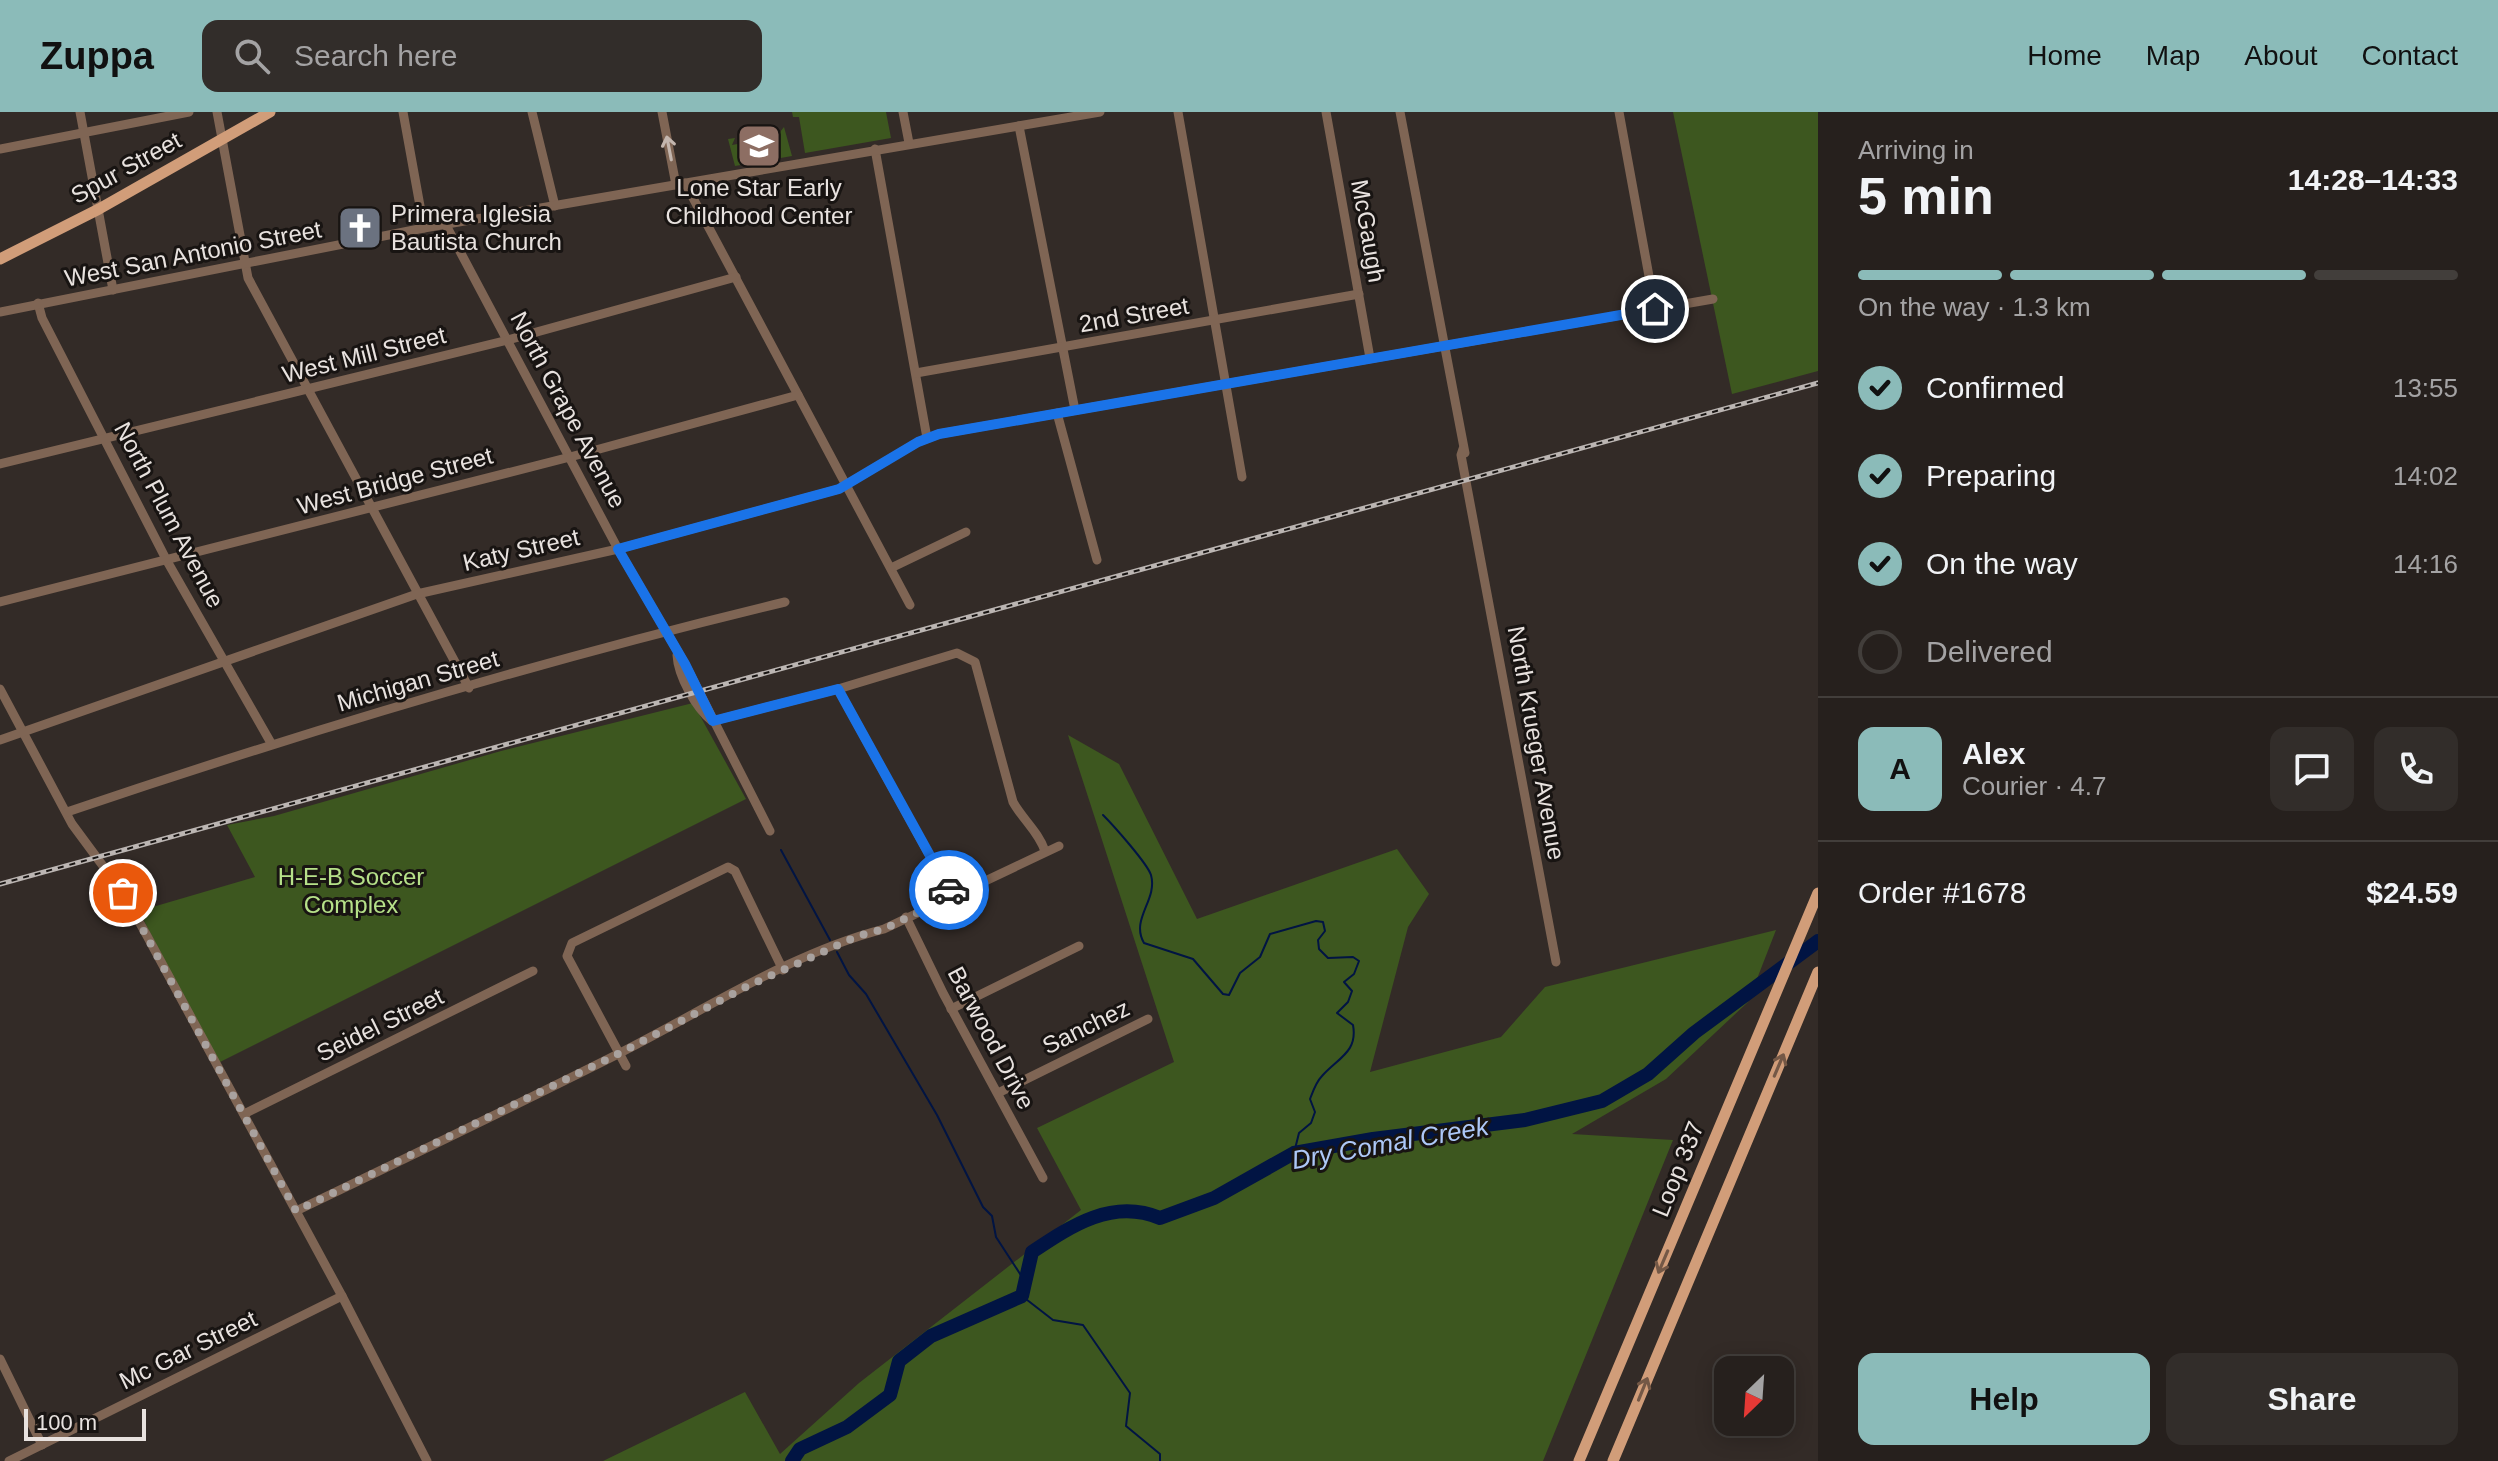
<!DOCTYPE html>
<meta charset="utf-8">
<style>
:root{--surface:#26201d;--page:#322d2a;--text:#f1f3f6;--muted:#a4a3a4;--line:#423e3b;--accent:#8bbbb9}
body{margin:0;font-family:Helvetica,sans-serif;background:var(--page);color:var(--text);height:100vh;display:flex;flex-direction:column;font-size:30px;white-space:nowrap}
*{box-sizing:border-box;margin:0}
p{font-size:26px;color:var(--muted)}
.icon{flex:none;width:44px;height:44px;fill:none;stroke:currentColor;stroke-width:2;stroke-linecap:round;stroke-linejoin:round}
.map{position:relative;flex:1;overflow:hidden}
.panel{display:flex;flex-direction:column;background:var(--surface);width:680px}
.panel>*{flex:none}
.needle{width:52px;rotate:205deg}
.controls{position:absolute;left:1714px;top:1244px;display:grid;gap:16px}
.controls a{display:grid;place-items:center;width:80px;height:80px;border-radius:16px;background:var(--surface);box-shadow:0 4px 20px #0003,0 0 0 2px var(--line);font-size:40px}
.scale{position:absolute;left:24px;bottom:20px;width:122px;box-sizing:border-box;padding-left:8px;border:4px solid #e8e2df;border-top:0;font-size:22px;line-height:28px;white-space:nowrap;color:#e8e2df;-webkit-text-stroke:6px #181412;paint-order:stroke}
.pin{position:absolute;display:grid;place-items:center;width:68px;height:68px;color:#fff;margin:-34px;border:4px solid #fff;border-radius:50%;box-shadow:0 2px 8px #0007}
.courier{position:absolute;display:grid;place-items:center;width:80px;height:80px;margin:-40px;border:6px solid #1a73e8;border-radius:50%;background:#fff;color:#222;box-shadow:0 2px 10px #0007}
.head em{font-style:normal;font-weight:700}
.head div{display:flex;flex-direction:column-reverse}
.head{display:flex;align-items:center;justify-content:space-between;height:136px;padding:0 40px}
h1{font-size:52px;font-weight:700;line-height:60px}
.bar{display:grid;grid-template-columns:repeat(4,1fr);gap:12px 8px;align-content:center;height:96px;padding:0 40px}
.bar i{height:10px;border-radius:6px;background:var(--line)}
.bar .active{background:var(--accent)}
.bar p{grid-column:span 4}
.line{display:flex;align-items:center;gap:20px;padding:0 40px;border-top:2px solid var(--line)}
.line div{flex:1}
.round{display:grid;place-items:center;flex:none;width:84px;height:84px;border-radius:16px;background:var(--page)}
ol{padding:0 40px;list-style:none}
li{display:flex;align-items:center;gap:24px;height:88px}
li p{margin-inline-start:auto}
li .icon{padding:8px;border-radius:50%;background:var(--accent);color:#111;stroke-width:4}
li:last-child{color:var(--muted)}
li i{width:44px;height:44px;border:4px solid var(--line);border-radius:50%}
.button{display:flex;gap:16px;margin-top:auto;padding:16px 40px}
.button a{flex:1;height:92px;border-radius:16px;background:var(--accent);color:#111;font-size:32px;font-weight:700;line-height:92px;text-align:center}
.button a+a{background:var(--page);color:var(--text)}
header{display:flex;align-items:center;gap:48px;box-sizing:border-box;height:112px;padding:0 40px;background:var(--accent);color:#111}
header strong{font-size:38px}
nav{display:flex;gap:44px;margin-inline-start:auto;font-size:28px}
.search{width:560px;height:72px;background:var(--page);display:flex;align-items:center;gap:20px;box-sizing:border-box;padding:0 28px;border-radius:16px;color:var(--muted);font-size:30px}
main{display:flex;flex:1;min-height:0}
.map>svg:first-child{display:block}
.green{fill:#3d571f}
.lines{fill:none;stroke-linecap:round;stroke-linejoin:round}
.stream{stroke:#011443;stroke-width:2}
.river{stroke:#011443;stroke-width:14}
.minor{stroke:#7f6554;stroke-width:9}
.major{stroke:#d19d79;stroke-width:11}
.rail-casing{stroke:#bbb5b2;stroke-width:5}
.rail{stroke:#181412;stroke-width:2;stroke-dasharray:6;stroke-linecap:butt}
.oneway{stroke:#c3b6ae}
.oneway2{stroke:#745846}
.done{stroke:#a9a29f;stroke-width:8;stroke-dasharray:0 14.4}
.route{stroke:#1a73e8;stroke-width:10}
.labels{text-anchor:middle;stroke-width:6;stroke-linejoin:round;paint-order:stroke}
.street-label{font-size:24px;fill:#e8e2df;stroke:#181412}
.poi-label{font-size:24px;fill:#e8e2df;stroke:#181412}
.park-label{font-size:24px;fill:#b6e189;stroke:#181412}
.water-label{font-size:26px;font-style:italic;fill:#adc8f8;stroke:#181412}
</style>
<header>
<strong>Zuppa</strong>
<div class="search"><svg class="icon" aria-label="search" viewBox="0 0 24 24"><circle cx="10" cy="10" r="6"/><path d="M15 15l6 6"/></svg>Search here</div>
<nav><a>Home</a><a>Map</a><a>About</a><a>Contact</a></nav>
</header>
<main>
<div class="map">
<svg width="1818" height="1349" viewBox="0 0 1818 1349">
<rect width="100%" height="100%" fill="#332b27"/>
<g class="green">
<path d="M792,0h94l5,26 -86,15 -6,-36h-6z"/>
<path d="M1673,0h145v259l-86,23z"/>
<path d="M784,15l8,29 -57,10 -7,-27 7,-1 -3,7 44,-8z"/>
<path d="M693,591l53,96 -528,264 -79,-152 116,-34 -28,-52 47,-9 227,-65z"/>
<path d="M1068,623l51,29 78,155 200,-70 32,45 -21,33 -38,145 131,-35 44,-50 231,-57 -28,72 -82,77 -94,55 101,6 -130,321h-940l142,-69 35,62 79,-71 222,-173 -44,-82 137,-66z"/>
</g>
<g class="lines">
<g class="stream">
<path d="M1103,703c10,10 44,48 48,60 7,25 -21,44 -7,68l49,16 30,35 6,1 11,-22 20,-16 10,-23 46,-13 7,1 2,9 -7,9 1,9 9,9 25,-1 6,4 -5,13 -10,8 8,9 -4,11 -11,11 16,12c5,27 -15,33 -31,51 -6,6 -9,15 -12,23l5,13 -4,11 -12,10 -5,20"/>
<path d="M781,738l49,90"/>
<path d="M837,840l12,23 17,19 71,121 46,92 9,9 4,21 30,46"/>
<path d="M1022,1184l31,24 30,5 47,68 -4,33 34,28v7"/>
</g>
<path class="river" d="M792,1349l8,-12 47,-22 43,-32 9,-34 32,-25 91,-40 10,-44c39,-26 80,-54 128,-34l54,-20 80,-45 79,-14 152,-19 77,-19 46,-27 46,-41 124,-92"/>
<g class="minor">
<path d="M80,0l33,178"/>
<path d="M217,0l31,166 221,410"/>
<path d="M403,0l21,116"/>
<path d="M532,0l23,94"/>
<path d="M662,0l14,73"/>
<path d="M903,0l6,31"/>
<path d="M1178,0l64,365"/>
<path d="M1326,0l44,246"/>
<path d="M1400,0l65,341"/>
<path d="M1619,0l36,197"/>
<path d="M1019,14l56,284"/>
<path d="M0,37l189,-37"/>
<path d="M875,37l52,289"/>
<path d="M685,71l225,422"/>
<path d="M447,115l171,322 67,115 85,167"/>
<path d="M38,191l4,15 125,243 104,182"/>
<path d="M0,200l424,-84 676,-116"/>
<path d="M916,261l443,-79"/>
<path d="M1057,301l40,147"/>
<path d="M1463,337l-2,6 95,507"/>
<path d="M0,352l508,-124 228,-63"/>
<path d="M893,455l73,-35"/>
<path d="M0,490l570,-145 228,-62"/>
<path d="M677,543c1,21 19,53 35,66"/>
<path d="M0,577l72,135 51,69 23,41 196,362 85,165"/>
<path d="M838,577l114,207"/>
<path d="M713,609l125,-32 119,-36 18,9 38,140c10,18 25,29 32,49"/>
<path d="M0,628l417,-146 201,-45 221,-60 79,-47 21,-8 774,-135"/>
<path d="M67,700c236,-80 476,-152 718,-210"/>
<path d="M906,805l37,76 100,185"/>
<path d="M951,897l128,-63"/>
<path d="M626,954l-59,-110 5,-13 156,-76 7,4 48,99"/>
<path d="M998,981l150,-74"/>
<path d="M244,1002l289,-143"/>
<path d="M296,1099c108,-52 217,-104 324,-158 85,-43 171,-100 264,-124l175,-83"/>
<path d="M0,1247l42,86"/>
<path d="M9,1349l333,-165"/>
</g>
<g class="major">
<path d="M0,147l99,-50 171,-97"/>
<path d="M1579,1349l239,-568"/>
<path d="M1613,1349l205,-489"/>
</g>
<g class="rail-casing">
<path id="rail" d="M0,772l1818,-501"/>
</g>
<use href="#rail" class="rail"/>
</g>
<defs><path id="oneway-shaft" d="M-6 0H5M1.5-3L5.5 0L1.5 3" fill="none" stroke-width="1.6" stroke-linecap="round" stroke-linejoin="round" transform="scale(2)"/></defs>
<use class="oneway" href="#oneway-shaft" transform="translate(669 36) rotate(-101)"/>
<g class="oneway2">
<use href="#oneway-shaft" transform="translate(1779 953) rotate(-67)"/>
<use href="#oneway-shaft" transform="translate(1663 1150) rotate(113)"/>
<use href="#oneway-shaft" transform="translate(1643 1277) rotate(-68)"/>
</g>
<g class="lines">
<path class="done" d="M123,781l173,318 324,-158 128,-67 110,-50 26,-7 68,-33 -3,-6"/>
<path class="route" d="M949,778l-111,-201 -125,32 -28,-57 -67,-115 221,-60 79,-47 21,-8 716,-125"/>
</g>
<defs>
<g id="school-square" transform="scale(2.3)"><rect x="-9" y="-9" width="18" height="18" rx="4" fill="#8d6e63" stroke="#181412"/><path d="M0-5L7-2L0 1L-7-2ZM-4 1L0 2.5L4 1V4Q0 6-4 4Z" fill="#fff"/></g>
<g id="church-square" transform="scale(2.3)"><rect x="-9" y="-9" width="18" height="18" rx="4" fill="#6b7280" stroke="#181412"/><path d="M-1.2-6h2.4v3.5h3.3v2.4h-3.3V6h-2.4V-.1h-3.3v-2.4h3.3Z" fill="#fff"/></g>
</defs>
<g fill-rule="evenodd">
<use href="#school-square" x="759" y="34"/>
<use href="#church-square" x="360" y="116"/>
</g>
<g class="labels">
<g class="street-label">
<text transform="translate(126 56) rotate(-29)" y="8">Spur Street</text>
<text transform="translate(1368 119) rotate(80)" y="8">McGaugh</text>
<text transform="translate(193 142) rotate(-11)" y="8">West San Antonio Street</text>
<text transform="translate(1134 203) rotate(-10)" y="8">2nd Street</text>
<text transform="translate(364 243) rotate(-14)" y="8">West Mill Street</text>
<text transform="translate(568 298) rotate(62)" y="8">North Grape Avenue</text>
<text transform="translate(395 369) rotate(-15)" y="8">West Bridge Street</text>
<text transform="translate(169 403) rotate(62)" y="8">North Plum Avenue</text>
<text transform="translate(521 438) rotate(-13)" y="8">Katy Street</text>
<text transform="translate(418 569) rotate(-16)" y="8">Michigan Street</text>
<text transform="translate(1536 631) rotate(80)" y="8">North Krueger Avenue</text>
<text transform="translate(380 913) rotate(-26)" y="8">Seidel Street</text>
<text transform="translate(1086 915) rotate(-26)" y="8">Sanchez</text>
<text transform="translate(991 926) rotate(62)" y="8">Barwood Drive</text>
<text transform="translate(1678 1057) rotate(-68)" y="8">Loop 337</text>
<text transform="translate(188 1238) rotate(-26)" y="8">Mc Gar Street</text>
</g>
<g class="poi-label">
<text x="759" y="84">Lone Star Early<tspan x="759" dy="28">Childhood Center</tspan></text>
<text x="391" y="110" text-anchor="start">Primera Iglesia<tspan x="391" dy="28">Bautista Church</tspan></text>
</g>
<g class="park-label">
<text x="351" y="773">H-E-B Soccer<tspan x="351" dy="28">Complex</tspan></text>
</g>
<g class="water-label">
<text transform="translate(1390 1031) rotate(-10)" y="9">Dry Comal Creek</text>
</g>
</g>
</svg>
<div class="controls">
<a><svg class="needle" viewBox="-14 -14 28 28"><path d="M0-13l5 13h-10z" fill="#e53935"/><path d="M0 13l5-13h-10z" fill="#a4a3a4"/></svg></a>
</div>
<div class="scale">100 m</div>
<div class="pin" style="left:123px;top:781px;background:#ea580c"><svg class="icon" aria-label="bag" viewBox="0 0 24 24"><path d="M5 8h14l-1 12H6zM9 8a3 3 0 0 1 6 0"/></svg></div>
<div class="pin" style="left:1655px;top:197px;background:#1f2937"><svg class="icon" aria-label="home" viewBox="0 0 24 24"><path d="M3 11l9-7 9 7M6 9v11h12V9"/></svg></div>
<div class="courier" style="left:949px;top:778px"><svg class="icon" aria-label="car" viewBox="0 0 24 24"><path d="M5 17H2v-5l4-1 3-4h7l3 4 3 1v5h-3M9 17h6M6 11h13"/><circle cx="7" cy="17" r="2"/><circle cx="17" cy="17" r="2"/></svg></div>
</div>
<section class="panel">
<div class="head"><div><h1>5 min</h1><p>Arriving in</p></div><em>14:28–14:33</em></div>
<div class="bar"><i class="active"></i><i class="active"></i><i class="active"></i><i></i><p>On the way · 1.3 km</p></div>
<ol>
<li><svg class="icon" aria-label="check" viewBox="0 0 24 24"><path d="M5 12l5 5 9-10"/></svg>Confirmed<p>13:55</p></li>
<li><svg class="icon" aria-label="check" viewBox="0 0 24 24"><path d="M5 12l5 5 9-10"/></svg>Preparing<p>14:02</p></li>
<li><svg class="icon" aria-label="check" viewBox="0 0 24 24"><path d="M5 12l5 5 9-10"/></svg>On the way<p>14:16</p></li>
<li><i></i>Delivered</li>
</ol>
<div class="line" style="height:144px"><b class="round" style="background:var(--accent);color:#111">A</b><div><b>Alex</b><p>Courier · 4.7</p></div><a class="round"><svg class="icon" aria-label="chat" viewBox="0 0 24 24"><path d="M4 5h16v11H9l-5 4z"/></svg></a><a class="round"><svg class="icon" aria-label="phone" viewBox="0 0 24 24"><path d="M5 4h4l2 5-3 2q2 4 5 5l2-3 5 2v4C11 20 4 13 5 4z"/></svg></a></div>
<div class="line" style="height:104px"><div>Order #1678</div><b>$24.59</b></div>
<div class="button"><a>Help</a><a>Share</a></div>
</section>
</main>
